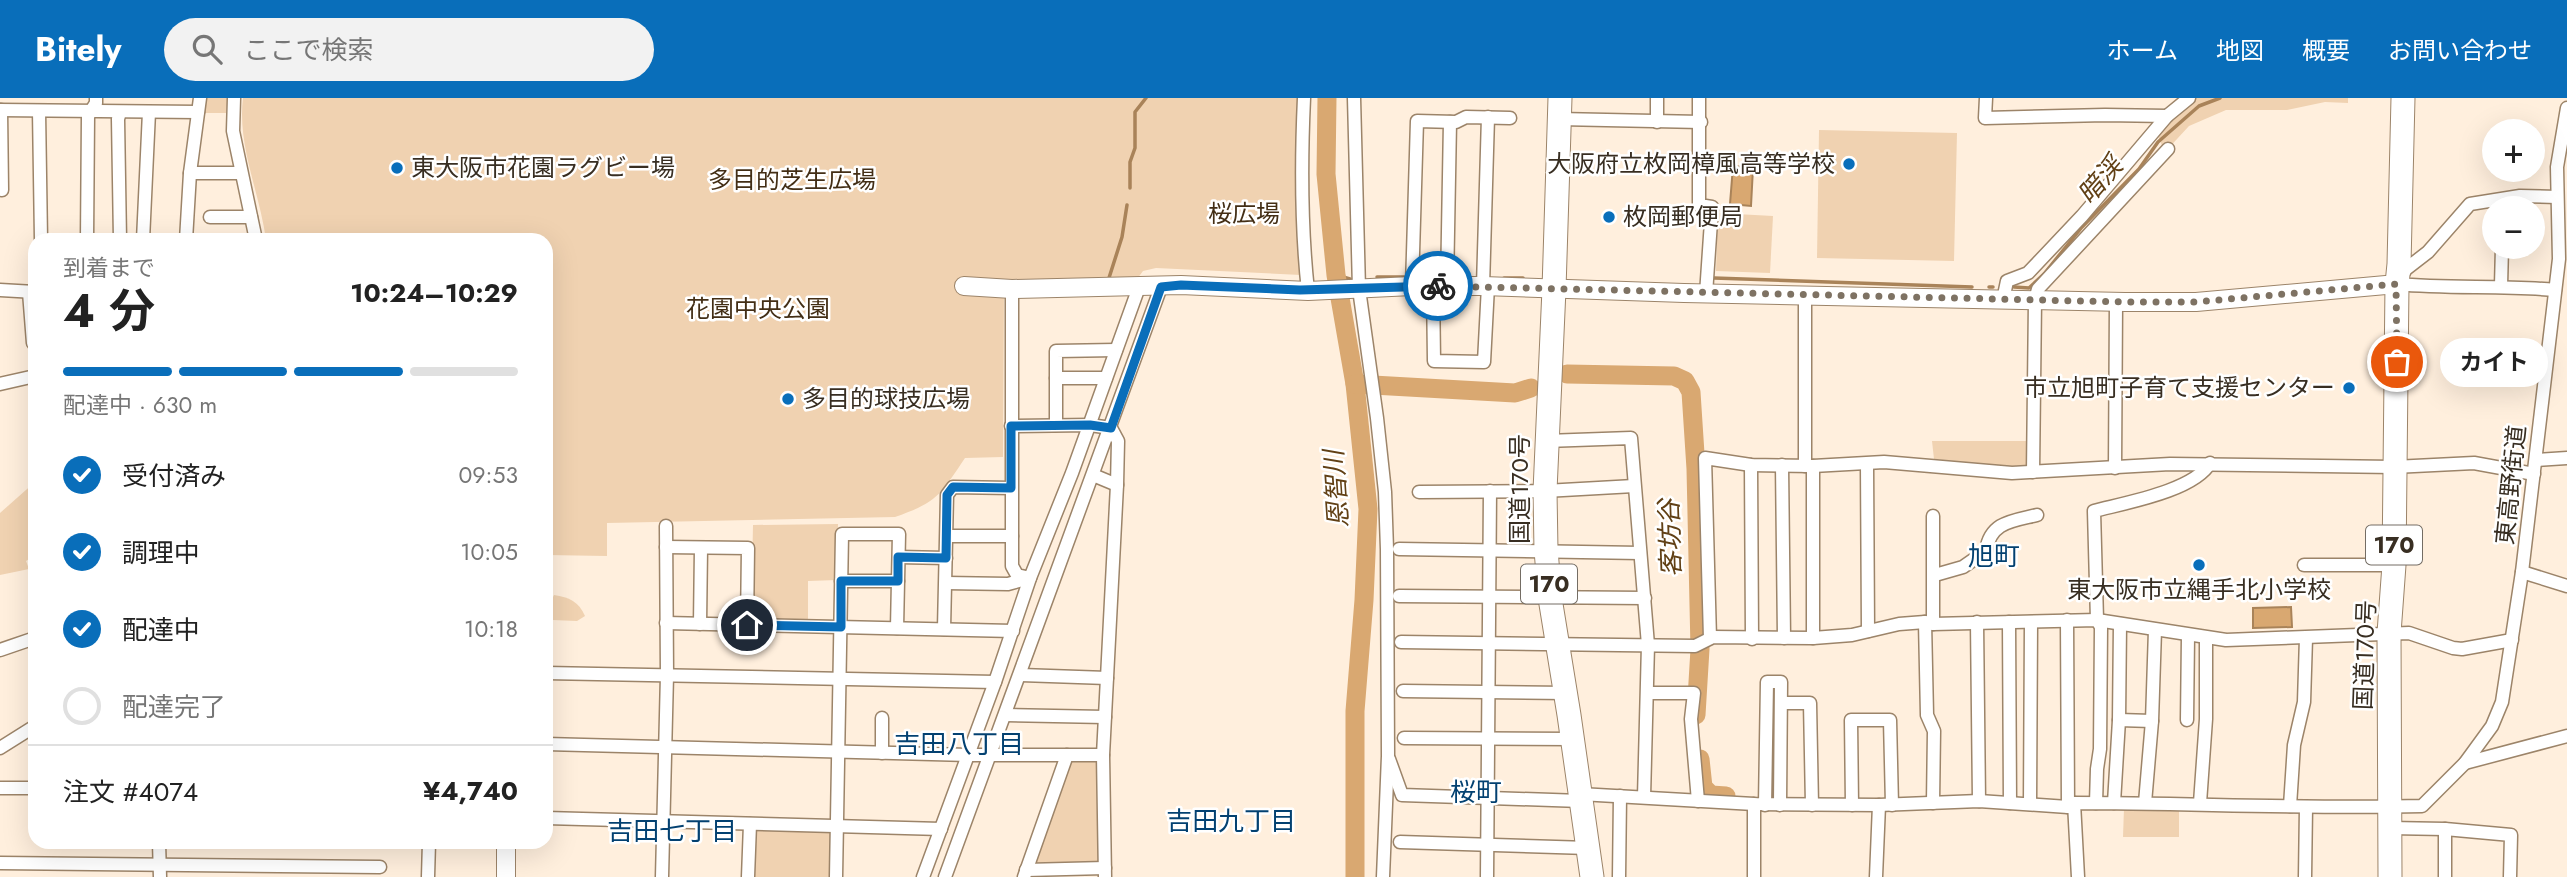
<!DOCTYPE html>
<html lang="ja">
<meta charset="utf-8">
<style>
:root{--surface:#fff;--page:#f2f2f2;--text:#222;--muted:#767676;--line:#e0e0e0;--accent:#096eba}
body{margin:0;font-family:Jost,"Noto Sans JP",sans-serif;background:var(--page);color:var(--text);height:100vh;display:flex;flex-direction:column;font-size:26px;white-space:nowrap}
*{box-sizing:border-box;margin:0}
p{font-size:23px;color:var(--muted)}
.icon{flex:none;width:38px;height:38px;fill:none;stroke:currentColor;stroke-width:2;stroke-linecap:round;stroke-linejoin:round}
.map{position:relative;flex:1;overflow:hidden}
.details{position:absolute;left:28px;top:135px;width:525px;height:616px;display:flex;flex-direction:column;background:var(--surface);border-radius:21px;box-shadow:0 7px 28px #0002}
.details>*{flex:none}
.tools{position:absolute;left:2482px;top:21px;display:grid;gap:14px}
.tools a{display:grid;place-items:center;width:63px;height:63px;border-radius:50%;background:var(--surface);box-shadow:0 7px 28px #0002;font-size:35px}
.pin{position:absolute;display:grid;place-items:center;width:60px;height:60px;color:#fff;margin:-30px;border:4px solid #fff;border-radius:50%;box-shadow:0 2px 7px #0007}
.courier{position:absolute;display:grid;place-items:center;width:70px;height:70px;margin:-35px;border:5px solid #096eba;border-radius:50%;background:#fff;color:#222;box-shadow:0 2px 9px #0007}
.bubble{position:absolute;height:49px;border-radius:24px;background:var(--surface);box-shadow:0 7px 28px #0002;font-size:23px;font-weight:700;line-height:49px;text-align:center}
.summary em{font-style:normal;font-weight:700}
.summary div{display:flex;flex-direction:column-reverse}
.summary{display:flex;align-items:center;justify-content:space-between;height:119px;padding:0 35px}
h1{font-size:46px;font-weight:700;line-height:52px}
.bar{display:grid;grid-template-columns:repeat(4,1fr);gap:10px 7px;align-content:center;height:84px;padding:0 35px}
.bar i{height:9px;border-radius:5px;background:var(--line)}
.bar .active{background:var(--accent)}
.bar p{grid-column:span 4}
.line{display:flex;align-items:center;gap:18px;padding:0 35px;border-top:2px solid var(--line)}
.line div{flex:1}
ol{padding:0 35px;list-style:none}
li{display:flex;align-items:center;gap:21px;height:77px}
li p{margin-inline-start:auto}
li .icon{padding:7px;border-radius:50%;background:var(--accent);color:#fff;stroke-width:4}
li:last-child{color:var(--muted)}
li i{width:38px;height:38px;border:4px solid var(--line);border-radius:50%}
header{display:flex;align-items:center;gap:42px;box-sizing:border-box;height:98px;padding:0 35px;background:var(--accent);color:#fff}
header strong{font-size:33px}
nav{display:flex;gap:38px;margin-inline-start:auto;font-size:24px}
.search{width:490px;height:63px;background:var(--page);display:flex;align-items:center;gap:18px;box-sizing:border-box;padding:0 24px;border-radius:38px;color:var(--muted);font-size:26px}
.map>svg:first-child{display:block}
.green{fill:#f0d2b1}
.water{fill:#d9a871;stroke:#a98359;stroke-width:2}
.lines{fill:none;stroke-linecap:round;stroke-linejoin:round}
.stream{stroke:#a98359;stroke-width:3.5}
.river{stroke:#d9a871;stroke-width:19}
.street-casing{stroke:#9c8469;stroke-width:15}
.secondary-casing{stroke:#9c8469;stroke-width:20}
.highway-casing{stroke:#9c8469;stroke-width:25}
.street{stroke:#fff;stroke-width:12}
.secondary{stroke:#fff;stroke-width:18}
.highway{stroke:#fff;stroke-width:23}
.done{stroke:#7e7263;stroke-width:7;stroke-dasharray:0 12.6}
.route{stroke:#096eba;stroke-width:9}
.poi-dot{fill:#096eba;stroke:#fff;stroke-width:2.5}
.labels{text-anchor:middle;stroke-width:5;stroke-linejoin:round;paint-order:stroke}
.shield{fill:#fff;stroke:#746d64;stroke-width:2}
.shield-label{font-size:23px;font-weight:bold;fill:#382e22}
.poi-label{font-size:24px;fill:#382e22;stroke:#fff;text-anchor:start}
.park-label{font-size:24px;fill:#432e15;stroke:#fff}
.street-label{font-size:24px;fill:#382e22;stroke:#fff}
.water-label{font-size:26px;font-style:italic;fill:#614015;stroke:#fff}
.neighbourhood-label{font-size:26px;fill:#034171;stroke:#fff}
</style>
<header>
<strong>Bitely</strong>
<div class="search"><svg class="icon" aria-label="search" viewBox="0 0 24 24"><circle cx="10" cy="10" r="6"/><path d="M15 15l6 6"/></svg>ここで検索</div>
<nav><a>ホーム</a><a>地図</a><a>概要</a><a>お問い合わせ</a></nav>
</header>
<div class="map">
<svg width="2567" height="779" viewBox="0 0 2567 779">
<rect width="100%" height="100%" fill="#ffefdd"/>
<g class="green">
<path d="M204,0h24l-2,15h-25z"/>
<path d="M243,0h1057l1,177 -145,-7 -13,3 -9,12 -130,1 -1,173 -38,1c-25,37 -27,44 -70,59l-288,6v33l-61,-1v-315h-280c-6,-47 -29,-94 -23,-142z"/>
<path d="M2190,0h158v5l-23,-1 -38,8h-61l-37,16 -24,26 -10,-22z"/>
<path d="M1819,32l138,3 -3,128 -137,-3z"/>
<path d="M1718,115l55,3 -3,57 -54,-2z"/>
<path d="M1932,343h96v24l-4,5 -90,-11z"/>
<path d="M35,384v73l-9,6 3,8 -29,6v-62z"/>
<path d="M838,426l-1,56 -29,1v40h-53l-4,-4 2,-92z"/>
<path d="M554,497c15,2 25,7 31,21l-8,5 -25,-1 -5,-5 1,-8z"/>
<path d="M1078,659h14l6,8 2,95 -7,6 -56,-1 -4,-4 34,-96z"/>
<path d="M2124,710l55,1v28h-56z"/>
<path d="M756,731h70l6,7v41h-81z"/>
</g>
<g class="water">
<path d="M1733,68l20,2 -2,38 -21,-2z"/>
<path d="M2291,509l1,20 -39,1v-20z"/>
</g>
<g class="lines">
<g class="stream">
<path d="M1130,90v-26l5,-14v-36l11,-14"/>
<path d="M1336,177l14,4"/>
<path d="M1377,179h27"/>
<path d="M1420,179h21"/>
<path d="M1504,180h19"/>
<path d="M1714,180l258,9"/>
<path d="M1108,183l14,-44 5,-32"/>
<path d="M1989,189h4"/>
<path d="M2014,189l15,1 15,-14 38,-47 57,-58 19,-27 41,-36 21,-8"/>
</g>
<g class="river">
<path d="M1327,0l-1,76 10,101 19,109 13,125 -4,91 -9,111v166"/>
<path d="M1567,276l107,2 11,5 6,11 5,77 4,180 -4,66"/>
<path d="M1355,286l160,9 16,-5"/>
<path d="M1700,661l3,28 8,8 15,1"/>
</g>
<g class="street-casing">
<g id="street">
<path d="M234,0l-1,33 23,109"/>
<path d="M1304,0c-3,64 -3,129 4,193"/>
<path d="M1354,0l5,191 18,129 8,74 2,57 1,207 -5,121"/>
<path d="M1699,0v107l13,2 -6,87"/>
<path d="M1986,0l-1,20 120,-3 62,1"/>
<path d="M0,12l198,2"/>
<path d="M1,12l1,80"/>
<path d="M39,13l2,129"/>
<path d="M1559,21l142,3"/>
<path d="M1657,24v-24"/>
<path d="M190,75h51"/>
<path d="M210,119h41"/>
<path d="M87,142l1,-124 8,-13v-5"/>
<path d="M120,142l-2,-121 2,-7"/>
<path d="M143,142l6,-128"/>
<path d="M186,142l4,-67 10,-75"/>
<path d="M1412,188l5,-165 39,1 10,-5 44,1"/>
<path d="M1433,188l1,75 50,1 4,-76"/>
<path d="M1447,188l3,-164"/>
<path d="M1483,188l5,-169"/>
<path d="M2501,188l1,-39"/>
<path d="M1012,191v277l5,9 13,3"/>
<path d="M0,192l35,2"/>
<path d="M2555,192c-53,-5 -106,-1 -158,-6l9,-15 22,-17 42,-48 50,-8 37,1"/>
<path d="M29,194l4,51"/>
<path d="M2003,202l4,-19 21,-8 54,-57 85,-100 22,-18"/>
<path d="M1056,280h50"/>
<path d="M0,286l35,-8"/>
<path d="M1056,327v-74l60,-1"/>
<path d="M1011,328l79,-1 21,3 7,13 -1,44"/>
<path d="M1546,343l85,-3 17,207 -4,152"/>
<path d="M2536,362l31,-2"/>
<path d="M1867,366l1,167"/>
<path d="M1751,367l1,174"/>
<path d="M1782,367l2,173"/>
<path d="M1805,368v-171"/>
<path d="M2115,370l1,-166"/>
<path d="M2033,374l2,-172 3,-11 130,-140"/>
<path d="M1093,377l24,10 -14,270 2,122"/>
<path d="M1419,394l126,-1 89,-5"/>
<path d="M947,438h65"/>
<path d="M666,449l82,1 -1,77"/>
<path d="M1399,451l241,4"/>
<path d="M899,459l47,1"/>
<path d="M2304,467h90"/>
<path d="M2522,474l45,14"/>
<path d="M1935,477l28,-8 23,-16c4,-29 26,-30 51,-36"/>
<path d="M841,483h57"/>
<path d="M946,485l62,1 18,-5"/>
<path d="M1399,498l246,2"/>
<path d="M2067,522l1,187"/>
<path d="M1925,524l2,93 7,16 -1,72"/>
<path d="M1977,524l2,179"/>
<path d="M2009,524l1,181"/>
<path d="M666,525l347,8"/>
<path d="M700,526l1,-76"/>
<path d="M1933,526v-108"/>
<path d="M944,531l3,-134 6,-8 58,1"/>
<path d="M1710,540l-5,-180 46,7 62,1 71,-4 128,11 158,-9 224,3 80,-4 60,11"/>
<path d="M1813,540v-172"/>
<path d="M1401,544l294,4 18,-9 100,1 39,-3 47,-11 26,-2 8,2 164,-4 129,20 183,-7 44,15 9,1 50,-9"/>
<path d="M0,552l35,-12"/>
<path d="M546,575l449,9"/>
<path d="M1021,577l86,3"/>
<path d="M1403,593l163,2"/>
<path d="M1648,595h46l-3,26 7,82"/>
<path d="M1781,605h29l2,102"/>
<path d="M1006,617l99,2"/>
<path d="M882,620v35"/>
<path d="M2119,622l1,-96"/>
<path d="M2187,622l1,-84"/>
<path d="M1404,640l169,1"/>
<path d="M546,646l423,11h134"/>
<path d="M0,650l35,-22"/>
<path d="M1389,661l13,36 179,6"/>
<path d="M2465,665l102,-27"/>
<path d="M0,690h35"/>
<path d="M1580,696l174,10 125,1 100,-4 89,6 6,-4c116,0 232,6 348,3l43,-43 27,-37 10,-24 20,-130 37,-313 -2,-92 10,-59"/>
<path d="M2074,705l4,74"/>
<path d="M2096,705l1,-34 3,-20 1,-122 -4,-7 -3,-109c30,-8 100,-20 116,-48"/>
<path d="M2114,705l5,-83 33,1"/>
<path d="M2145,705l7,-82 3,-91"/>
<path d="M2200,705l6,-84v-81"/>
<path d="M2030,706l1,-182"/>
<path d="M1765,707l2,-123h14l-1,123"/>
<path d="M1852,707l-1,-85h39l2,85"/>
<path d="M2290,708l4,-61 10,-43 2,-64"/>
<path d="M546,720l395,11"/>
<path d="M2390,730l55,1 66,6 -1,42"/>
<path d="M2445,731v48"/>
<path d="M159,744l1,35"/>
<path d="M1400,744l188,6"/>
<path d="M0,765l380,4"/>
<path d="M1026,772l79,-2"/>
<path d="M428,779l1,-35"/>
<path d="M662,779l5,-202 -1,-149"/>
<path d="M748,779l2,-53"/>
<path d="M836,779l6,-343h57l-2,94"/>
<path d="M923,779l72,-195 35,-104 42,-105 67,-186"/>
<path d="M945,779l216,-590"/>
<path d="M1024,779l43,-122"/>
<path d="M1487,779l3,-386"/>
<path d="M1619,779l1,-81"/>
<path d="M1754,779v-73"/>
<path d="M1876,779l3,-72"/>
<path d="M2305,779l1,-70"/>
</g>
</g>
<g class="secondary-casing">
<g id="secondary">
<path d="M964,188l48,3 169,-4 127,6 104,-5h71l201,7 441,9h71l201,-18"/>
<path d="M506,779v-35"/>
</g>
</g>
<g class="highway-casing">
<g id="highway">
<path d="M1560,0l-6,191 -9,202 1,59 4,48 19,117 23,162"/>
<path d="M2390,779l-1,-244 5,-68 3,-281 2,-20 4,-166"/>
</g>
</g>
<use href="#street" class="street"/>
<use href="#secondary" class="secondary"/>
<use href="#highway" class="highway"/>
</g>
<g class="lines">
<path class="done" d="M1438,188l687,16h71l200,-18 1,78"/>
<path class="route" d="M747,527l94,2v-46h57v-24l48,1 1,-63 6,-8 58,1v-62l79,-1 21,3 50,-141 20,-2 119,5 138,-4"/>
</g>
<g class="poi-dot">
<circle cx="1849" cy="66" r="7"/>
<circle cx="397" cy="70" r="7"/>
<circle cx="1609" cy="119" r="7"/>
<circle cx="2349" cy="290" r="7"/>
<circle cx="788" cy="301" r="7"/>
<circle cx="2199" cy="467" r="7"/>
</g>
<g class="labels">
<g class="shield">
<rect x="2366" y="427.5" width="56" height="39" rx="5"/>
<rect x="1521" y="466.5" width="56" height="39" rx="5"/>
</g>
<g class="shield-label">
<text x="2394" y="455">170</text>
<text x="1549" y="494">170</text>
</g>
<g class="poi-label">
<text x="1835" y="74" text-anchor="end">大阪府立枚岡樟風高等学校</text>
<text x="411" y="78">東大阪市花園ラグビー場</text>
<text x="1623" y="127">枚岡郵便局</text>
<text x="2335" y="298" text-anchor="end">市立旭町子育て支援センター</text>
<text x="802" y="309">多目的球技広場</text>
<text x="2199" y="500" text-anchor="middle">東大阪市立縄手北小学校</text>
</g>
<g class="park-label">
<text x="792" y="90">多目的芝生広場</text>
<text x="1244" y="124">桜広場</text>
<text x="758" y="219">花園中央公園</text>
</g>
<g class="street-label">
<text transform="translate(2511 387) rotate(-84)" y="8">東高野街道</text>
<text transform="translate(1520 391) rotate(-90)" y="8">国道170号</text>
<text transform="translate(2365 557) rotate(-88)" y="8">国道170号</text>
</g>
<g class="water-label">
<text transform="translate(2100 82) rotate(-49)" y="9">暗渓</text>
<text transform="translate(1336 391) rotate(-94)" y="9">恩智川</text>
<text transform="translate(1670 440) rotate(-92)" y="9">客坊谷</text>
</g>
<g class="neighbourhood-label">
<text x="1994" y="467">旭町</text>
<text x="959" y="655">吉田八丁目</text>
<text x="1476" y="703">桜町</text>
<text x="1231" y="732">吉田九丁目</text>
<text x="672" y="742">吉田七丁目</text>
</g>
</g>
</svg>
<div class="tools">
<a>+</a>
<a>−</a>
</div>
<div class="pin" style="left:2397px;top:264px;background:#ea580c"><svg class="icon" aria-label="bag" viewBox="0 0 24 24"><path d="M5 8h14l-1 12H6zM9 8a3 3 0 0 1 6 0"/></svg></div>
<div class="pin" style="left:747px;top:527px;background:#1f2937"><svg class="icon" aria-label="home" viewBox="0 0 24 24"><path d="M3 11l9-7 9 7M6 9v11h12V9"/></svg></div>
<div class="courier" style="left:1438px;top:188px"><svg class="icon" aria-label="bike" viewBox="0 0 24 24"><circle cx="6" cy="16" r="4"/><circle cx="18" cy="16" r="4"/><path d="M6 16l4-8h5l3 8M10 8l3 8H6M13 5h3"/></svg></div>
<div class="bubble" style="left:2440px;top:240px;width:108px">カイト</div>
<section class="details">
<div class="summary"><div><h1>4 分</h1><p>到着まで</p></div><em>10:24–10:29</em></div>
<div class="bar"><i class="active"></i><i class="active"></i><i class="active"></i><i></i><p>配達中 · 630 m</p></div>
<ol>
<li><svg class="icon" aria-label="check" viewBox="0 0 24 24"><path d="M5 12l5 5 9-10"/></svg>受付済み<p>09:53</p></li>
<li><svg class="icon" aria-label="check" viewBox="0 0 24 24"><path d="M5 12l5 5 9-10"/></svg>調理中<p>10:05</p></li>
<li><svg class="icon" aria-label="check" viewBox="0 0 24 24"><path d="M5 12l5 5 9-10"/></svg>配達中<p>10:18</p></li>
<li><i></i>配達完了</li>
</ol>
<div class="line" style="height:91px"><div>注文 #4074</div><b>¥4,740</b></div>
</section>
</div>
